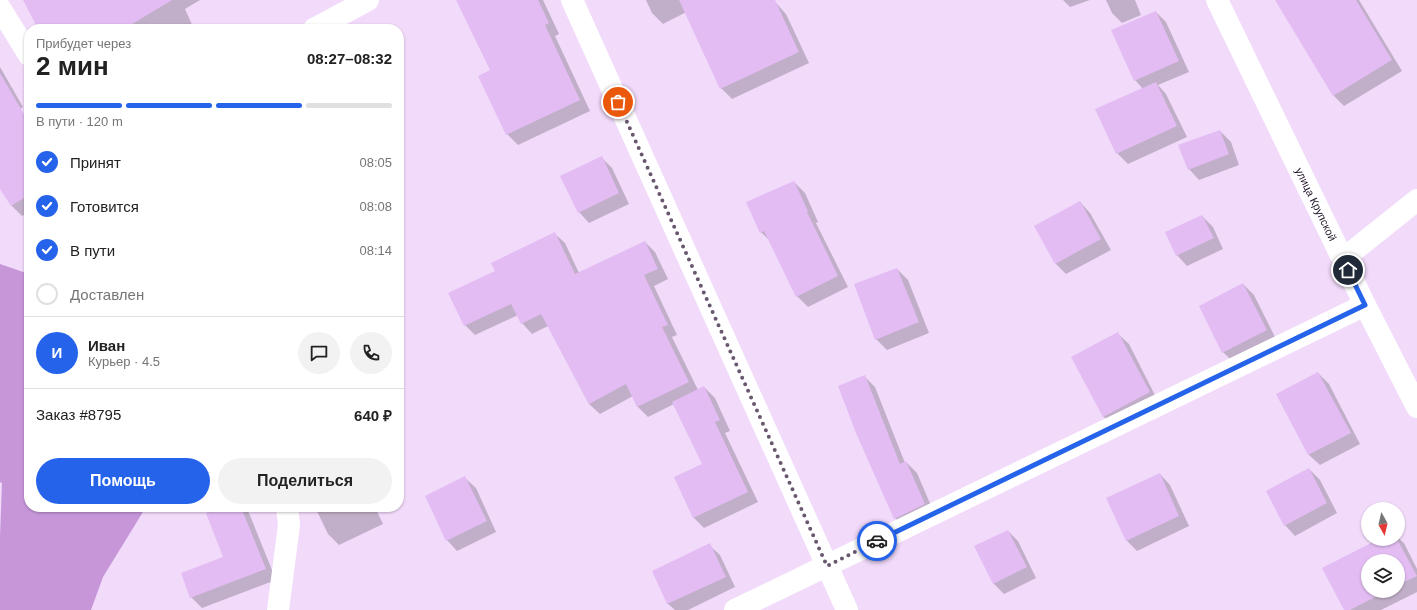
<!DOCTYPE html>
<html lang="ru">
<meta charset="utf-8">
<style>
:root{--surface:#fff;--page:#f2f2f2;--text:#222;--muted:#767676;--line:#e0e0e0;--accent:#2563eb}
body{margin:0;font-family:Arial,sans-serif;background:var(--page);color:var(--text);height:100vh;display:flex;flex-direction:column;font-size:15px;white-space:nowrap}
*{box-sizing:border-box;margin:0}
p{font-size:13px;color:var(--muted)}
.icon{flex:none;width:22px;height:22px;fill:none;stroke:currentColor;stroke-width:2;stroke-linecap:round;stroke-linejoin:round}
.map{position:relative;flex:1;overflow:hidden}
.panel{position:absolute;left:24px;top:24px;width:380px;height:488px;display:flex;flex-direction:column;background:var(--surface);border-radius:16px;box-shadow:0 1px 3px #0004}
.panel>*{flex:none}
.needle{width:26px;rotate:172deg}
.tools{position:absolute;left:1361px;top:502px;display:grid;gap:8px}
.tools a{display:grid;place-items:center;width:44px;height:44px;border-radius:50%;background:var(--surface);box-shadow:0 1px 3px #0004;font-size:20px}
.pin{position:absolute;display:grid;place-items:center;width:34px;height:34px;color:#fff;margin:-17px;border:2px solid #fff;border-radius:50%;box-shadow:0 1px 4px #0007}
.courier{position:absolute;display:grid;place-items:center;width:40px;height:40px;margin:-20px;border:3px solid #2563eb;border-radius:50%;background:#fff;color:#222;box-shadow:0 1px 5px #0007}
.headline em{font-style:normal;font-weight:700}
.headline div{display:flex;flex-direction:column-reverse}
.headline{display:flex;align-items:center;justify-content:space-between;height:68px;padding:0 12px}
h1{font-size:26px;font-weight:700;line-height:30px}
.bar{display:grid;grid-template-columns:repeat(4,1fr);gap:6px 4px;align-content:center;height:48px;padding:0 12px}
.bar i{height:5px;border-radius:3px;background:var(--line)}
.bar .active{background:var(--accent)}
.bar p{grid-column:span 4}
.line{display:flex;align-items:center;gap:10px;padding:0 12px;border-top:1px solid var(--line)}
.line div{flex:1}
.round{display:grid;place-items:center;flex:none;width:42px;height:42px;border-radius:21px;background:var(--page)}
ol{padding:0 12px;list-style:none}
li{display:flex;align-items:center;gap:12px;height:44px}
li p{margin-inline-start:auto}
li .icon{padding:4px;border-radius:50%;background:var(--accent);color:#fff;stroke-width:4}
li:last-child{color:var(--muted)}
li i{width:22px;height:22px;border:2px solid var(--line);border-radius:50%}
.action{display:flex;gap:8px;margin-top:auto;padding:8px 12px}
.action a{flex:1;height:46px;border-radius:24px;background:var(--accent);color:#fff;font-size:16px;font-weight:700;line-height:46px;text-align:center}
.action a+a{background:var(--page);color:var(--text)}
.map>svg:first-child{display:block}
.forest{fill:#c696d9}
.shadow{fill:#0003;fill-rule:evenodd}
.building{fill:#e2bcf2}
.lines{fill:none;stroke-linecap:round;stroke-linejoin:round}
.minor{stroke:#fff;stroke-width:22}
.done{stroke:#68576f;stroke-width:4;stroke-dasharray:0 7.2}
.route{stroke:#2563eb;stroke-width:5}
.labels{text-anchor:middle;stroke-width:3;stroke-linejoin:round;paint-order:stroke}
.street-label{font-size:11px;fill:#1d1023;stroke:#f2dafb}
</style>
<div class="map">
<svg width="1417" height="610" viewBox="0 0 1417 610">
<rect width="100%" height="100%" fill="#f2dafb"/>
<path class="forest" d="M0,264l29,10v233h117l-43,70 -12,33h-91v-73l2,-54 -2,-1z"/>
<g class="shadow">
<path d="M24,0h176l-15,9 9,20h-141z"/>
<path d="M473,0h70l16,34 -4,2 35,75 -72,34 -11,-11z"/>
<path d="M646,0h57l1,3 -41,21 -11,-11z"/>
<path d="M1063,0h27l-20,7z"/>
<path d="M1106,0h29l6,15 -19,8 -10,-10z"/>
<path d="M1276,0h83l43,71 -58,35 -11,-11z"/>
<path d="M776,3l10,11 23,49 -77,36 -11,-11z"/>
<path d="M1156,12l10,10 23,50 -31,13 8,9 21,43 -59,27 -11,-11 26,-64 -8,-9z"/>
<path d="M0,67l23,40 -8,5 14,23v77l-7,4 -10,-10 -12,-19z"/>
<path d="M399,104l5,10 -5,2z"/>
<path d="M1220,131l11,11 8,23 -40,15 -10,-11z"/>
<path d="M601,157l11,11 17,36 -40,19 -10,-11z"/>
<path d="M794,182l11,11 13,29 -2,1 32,64 -40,20 -11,-11 -28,-56 -8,-8z"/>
<path d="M1080,202l10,11 21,37 -45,24 -10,-10z"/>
<path d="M1202,216l11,11 10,22 -36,17 -10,-11z"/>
<path d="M554,233l11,10 14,30 66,-31 10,10 13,27 -14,7 23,49 -5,2 26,53 6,-3 11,11 15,33 -5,2 33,69 -54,26 -10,-10 -19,-40 29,-14 -30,-60 -26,13 -10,-10 -5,-11 -33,18 -11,-10 -41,-78 -16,8 -10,-11 -4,-8 -43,20 -10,-10 32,-54z"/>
<path d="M897,269l11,11 21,53 -42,17 -11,-11z"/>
<path d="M1243,284l11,11 23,46 -43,22 -11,-11z"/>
<path d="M1118,334l11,10 30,59 -45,24 -11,-11z"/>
<path d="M1318,373l11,11 31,60 -40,21 -11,-10 -31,-61z"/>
<path d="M865,377l10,10 30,76 1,-1 11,11 18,42 -29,14 -11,-11z"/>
<path d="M1309,469l11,11 17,33 -42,23 -10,-11z"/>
<path d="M1160,474l10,11 19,41 -52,25 -11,-11z"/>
<path d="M465,478l11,10 20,44 -39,19 -10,-11z"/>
<path d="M226,507h18l5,6 27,67 -74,28 -11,-11 33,-39z"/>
<path d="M315,507h60l8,17 -44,21 -11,-11z"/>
<path d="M1008,531l10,10 18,37 -32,16 -11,-11z"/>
<path d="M1398,538l6,5 13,26v23l-36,18h-36l-22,-41 58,-30h17zM1368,561h30v30h-30z"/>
<path d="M709,545l11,10 15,32 -47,23h-13l-7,-6 -15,-33z"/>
</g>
<g class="building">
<path d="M23,0h149l-48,29h-86z"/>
<path d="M456,0h82l11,23 -4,2 35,75 -74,35 -28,-59 12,-6z"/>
<path d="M679,0h96l24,52 -79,37z"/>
<path d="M1275,0h81l36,60 -59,36z"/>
<path d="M1156,11l23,50 -45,20 -23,-51z"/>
<path d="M0,73l29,50v72l-18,11 -11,-17z"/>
<path d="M1156,82l21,44 -61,28 -21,-45z"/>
<path d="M1220,130l9,24 -41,16 -10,-25z"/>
<path d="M602,156l17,37 -41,20 -18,-37z"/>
<path d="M794,181l14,30 -1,1 31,64 -42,21 -32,-66 -4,2 -14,-31z"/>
<path d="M1080,201l21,38 -46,25 -21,-38z"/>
<path d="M1202,215l12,23 -38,18 -11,-24z"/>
<path d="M555,232l20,42 70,-33 13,28 -14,6 24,50 -6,2 27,55 -52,25 -11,-23 -37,20 -48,-90 -20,10 -10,-20 -47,22 -16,-33 47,-22 -4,-8z"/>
<path d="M897,268l22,54 -44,18 -21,-56z"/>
<path d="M1243,283l24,47 -45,23 -23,-47z"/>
<path d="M1118,332l32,60 -47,25 -32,-60z"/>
<path d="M1318,372l33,61 -43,22 -32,-61z"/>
<path d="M865,375l35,89 6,-3 19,43 -31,15 -38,-86 -18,-47z"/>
<path d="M704,386l16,34 -5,2 33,70 -55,26 -19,-41 28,-13 -30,-62z"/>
<path d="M1309,468l18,35 -43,23 -18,-35z"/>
<path d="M1160,473l19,43 -53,25 -20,-43z"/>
<path d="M465,476l22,45 -41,20 -21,-45z"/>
<path d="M223,507h18l25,62 -76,29 -9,-25 42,-16 -17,-44z"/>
<path d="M1008,530l19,37 -34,17 -19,-38z"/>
<path d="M1379,539h18l20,37 -19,9v-24h-30v30h19l-37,19h-6l-22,-42z"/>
<path d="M710,543l16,34 -59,27 -15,-33z"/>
</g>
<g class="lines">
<g class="minor">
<path d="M572,0l275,610"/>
<path id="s1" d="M1217,0l148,305 52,102"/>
<path d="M0,8l29,47"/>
<path d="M314,29l54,-29"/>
<path d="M1343,259l74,-59"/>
<path d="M278,610l11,-85 -2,-18"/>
<path d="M735,610l630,-305"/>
</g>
</g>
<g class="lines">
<path class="done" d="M618,102l209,464 50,-25"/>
<path class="route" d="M877,541l488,-236 -17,-35"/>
</g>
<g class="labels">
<g class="street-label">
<text dy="4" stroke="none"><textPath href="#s1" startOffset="227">улица Крупской</textPath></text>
</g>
</g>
</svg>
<div class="tools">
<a><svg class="needle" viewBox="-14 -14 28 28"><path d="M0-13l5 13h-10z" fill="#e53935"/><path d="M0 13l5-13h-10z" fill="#767676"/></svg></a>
<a><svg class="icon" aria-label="layers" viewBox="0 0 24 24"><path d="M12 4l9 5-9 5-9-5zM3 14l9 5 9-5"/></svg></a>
</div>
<div class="pin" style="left:618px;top:102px;background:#ea580c"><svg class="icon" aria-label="bag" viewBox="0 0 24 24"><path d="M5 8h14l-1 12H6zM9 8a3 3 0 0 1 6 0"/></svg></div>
<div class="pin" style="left:1348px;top:270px;background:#1f2937"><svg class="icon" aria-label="home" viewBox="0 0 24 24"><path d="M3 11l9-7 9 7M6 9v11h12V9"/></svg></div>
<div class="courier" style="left:877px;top:541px"><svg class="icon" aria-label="car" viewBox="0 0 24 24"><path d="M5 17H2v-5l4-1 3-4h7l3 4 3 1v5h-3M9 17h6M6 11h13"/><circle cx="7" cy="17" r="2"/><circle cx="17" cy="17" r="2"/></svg></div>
<section class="panel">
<div class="headline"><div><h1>2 мин</h1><p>Прибудет через</p></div><em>08:27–08:32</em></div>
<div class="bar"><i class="active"></i><i class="active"></i><i class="active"></i><i></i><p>В пути · 120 m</p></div>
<ol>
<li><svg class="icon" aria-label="check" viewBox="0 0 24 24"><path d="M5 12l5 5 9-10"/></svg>Принят<p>08:05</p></li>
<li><svg class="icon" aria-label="check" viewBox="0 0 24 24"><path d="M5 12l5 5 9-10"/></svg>Готовится<p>08:08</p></li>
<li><svg class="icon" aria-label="check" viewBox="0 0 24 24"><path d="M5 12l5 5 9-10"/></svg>В пути<p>08:14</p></li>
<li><i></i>Доставлен</li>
</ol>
<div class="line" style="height:72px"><b class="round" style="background:var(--accent);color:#fff">И</b><div><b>Иван</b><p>Курьер · 4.5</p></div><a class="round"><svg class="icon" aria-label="chat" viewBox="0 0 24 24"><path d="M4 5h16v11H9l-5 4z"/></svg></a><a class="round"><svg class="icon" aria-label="phone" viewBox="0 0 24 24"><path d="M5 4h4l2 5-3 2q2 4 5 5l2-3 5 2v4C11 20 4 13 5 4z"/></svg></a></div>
<div class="line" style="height:52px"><div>Заказ #8795</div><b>640 ₽</b></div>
<div class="action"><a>Помощь</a><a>Поделиться</a></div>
</section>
</div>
